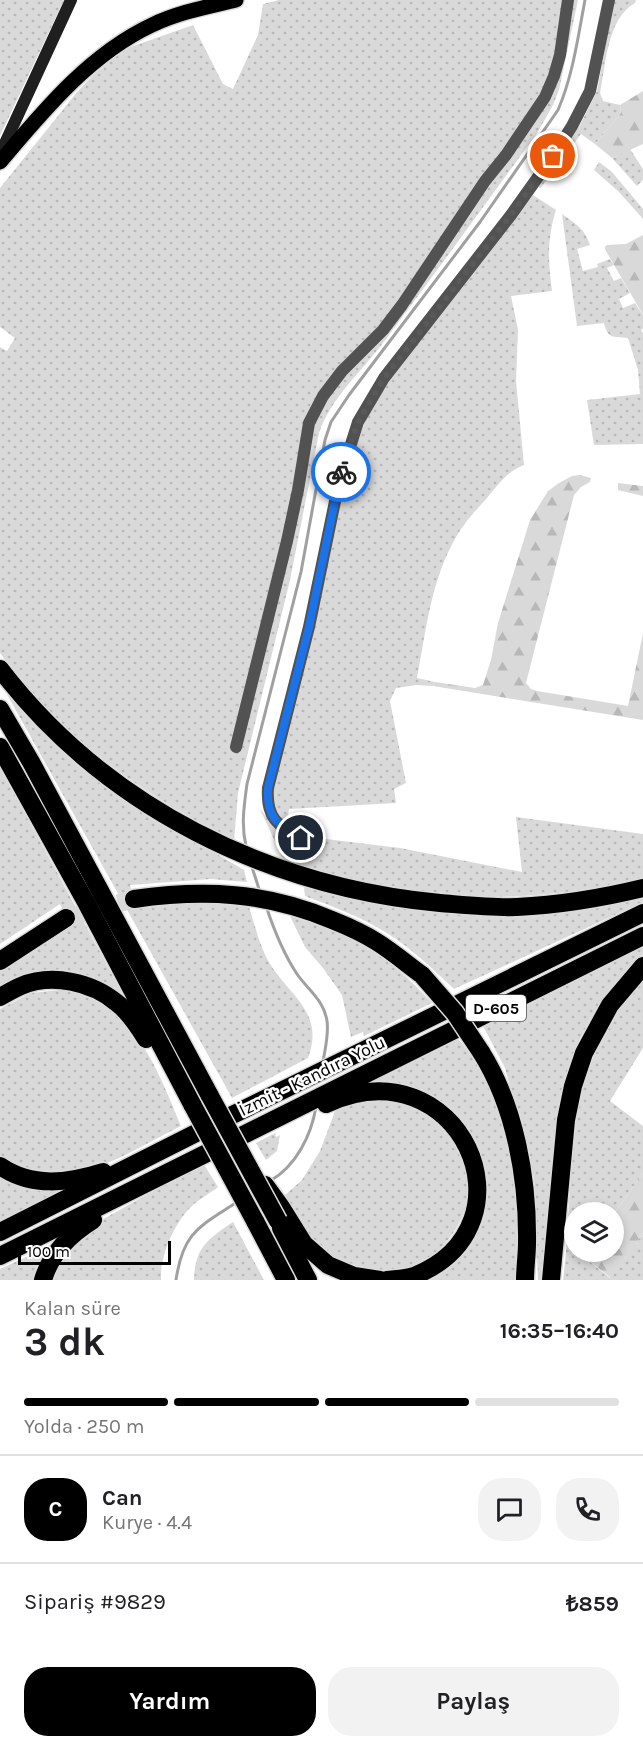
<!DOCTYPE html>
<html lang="tr">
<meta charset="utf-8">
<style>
:root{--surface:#fff;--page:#f2f2f2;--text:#202124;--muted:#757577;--line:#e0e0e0;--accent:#000}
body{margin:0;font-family:Karla,sans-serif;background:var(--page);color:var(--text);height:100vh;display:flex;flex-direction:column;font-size:22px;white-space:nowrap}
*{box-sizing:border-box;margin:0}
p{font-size:20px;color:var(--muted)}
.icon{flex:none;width:33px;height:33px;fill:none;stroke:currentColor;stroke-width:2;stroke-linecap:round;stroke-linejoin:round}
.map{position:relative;height:1280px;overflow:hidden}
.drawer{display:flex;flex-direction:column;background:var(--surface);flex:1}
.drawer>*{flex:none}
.buttons{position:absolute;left:564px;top:1202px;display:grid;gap:12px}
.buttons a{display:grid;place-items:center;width:60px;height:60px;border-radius:50%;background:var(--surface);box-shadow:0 3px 9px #0003;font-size:30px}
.scale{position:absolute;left:18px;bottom:15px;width:153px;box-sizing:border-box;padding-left:6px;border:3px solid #000;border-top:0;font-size:16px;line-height:21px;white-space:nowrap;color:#000;-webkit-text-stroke:4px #fff;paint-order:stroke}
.pin{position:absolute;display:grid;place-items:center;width:51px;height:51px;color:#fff;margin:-26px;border:3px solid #fff;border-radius:50%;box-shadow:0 2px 6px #0007}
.courier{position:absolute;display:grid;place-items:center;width:60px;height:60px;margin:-30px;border:4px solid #1a73e8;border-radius:50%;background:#fff;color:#222;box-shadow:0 2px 8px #0007}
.head em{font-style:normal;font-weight:700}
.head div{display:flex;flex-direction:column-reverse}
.head{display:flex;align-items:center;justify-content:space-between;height:102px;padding:0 24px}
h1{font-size:39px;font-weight:700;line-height:45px}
.bar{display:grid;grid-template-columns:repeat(4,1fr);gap:9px 6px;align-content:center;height:72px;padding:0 24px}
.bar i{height:8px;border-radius:4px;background:var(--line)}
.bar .on{background:var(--accent)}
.bar p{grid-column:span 4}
.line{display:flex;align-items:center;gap:15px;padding:0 24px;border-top:2px solid var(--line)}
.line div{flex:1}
.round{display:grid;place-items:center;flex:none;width:63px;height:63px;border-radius:24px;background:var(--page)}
.primary-button{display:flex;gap:12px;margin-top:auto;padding:12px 24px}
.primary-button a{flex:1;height:69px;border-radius:24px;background:var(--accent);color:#fff;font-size:24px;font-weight:700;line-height:69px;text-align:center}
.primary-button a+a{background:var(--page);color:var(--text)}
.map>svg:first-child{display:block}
.grass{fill:url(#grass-dots)}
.forest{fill:url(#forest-firs)}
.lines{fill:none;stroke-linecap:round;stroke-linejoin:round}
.stream{stroke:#a0a0a0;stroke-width:3}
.highway-tunnel{stroke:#d9d9d9;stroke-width:18;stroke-dasharray:18 9;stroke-linecap:butt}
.primary-casing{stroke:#dbdbdb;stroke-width:18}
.highway-casing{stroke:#dbdbdb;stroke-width:21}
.street{stroke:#525252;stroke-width:12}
.secondary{stroke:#1f1f1f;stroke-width:12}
.primary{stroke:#000;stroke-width:15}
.highway{stroke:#000;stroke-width:18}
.highway-bridge-casing{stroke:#dbdbdb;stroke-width:21;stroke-linecap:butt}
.highway-bridge{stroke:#000;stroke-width:18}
.done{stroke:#595959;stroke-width:6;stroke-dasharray:0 10.8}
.route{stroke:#1a73e8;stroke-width:8}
.labels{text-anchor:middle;stroke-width:5;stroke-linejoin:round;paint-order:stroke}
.shield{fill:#fff;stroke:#4c4c4c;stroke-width:1.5}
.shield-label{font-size:16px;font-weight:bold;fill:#000}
.street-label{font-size:18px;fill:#000;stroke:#fff}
</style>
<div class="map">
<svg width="643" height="1280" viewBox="0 0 643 1280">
<defs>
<pattern id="grass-dots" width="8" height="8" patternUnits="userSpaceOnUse" patternTransform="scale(1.5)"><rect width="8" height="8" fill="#d9d9d9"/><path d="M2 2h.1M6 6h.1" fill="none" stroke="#b8b8b8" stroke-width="1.8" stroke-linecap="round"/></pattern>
<pattern id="forest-firs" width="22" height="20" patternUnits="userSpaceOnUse" patternTransform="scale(1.5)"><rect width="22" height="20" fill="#d9d9d9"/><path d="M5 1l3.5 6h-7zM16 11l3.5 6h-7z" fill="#b8b8b8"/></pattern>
</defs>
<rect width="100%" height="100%" fill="#fff"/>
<g class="grass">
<path d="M0,0h64l-64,136z"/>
<path d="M279,0h299l-19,90 -6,15 -17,30c-51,69 -101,139 -153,208 -22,29 -52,55 -64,90l-29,147 -52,213 -4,49c-89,-47 -176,-105 -234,-189v-306l7,4 8,-13 -15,-11v-139l78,-97 26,-27 18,-14 71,-25 30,59 10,5 25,-54 5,-31z"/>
<path d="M614,0h22l-1,3c-28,16 -29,61 -35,90l3,8 17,4 1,8 -26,31 -14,-10 -41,55 -1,-3 41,-61 17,-34z"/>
<path d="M630,149l13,20v11l-6,6 -25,-28z"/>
<path d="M599,162l13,10 31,37v10l-24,-27 -25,-22z"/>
<path d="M533,195l23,15c-9,28 -8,52 -4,81l-41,5 7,34 -2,51 8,84c-18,7 -25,19 -37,33 -11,12 -23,25 -31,39 -25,43 -30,94 -39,141l18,4 -2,4 -17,-1 -20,3 -6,13 16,82 -12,6 2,14 -107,6 -3,16 -12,-16 -1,-23 36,-135 31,-149 15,-53 11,-30 27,-44z"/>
<path d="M562,214c13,9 23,15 28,31l-13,4 6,22 15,-4 -1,-3 13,-5 4,6 -7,3 7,13 7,-3 9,15 -11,6 4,9 12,-5 8,12v14l-2,1 2,3v111l-49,1 -7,-45 53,-6 -2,-24 -10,-32c-15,-2 -20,2 -24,-15l-27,3z"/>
<path d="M7,688l144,127 93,55 3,12 -36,-3 -81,6 6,21c22,0 43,-7 66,-6 15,0 32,4 47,7 6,19 11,40 21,57 20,32 55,49 38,94l-76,40 -228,-409z"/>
<path d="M0,767l125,231 -92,-24 -24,7 -9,5v-16l19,-15 51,-28 -10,-23 -60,40z"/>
<path d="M260,809c20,25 33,33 62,41l4,-11 74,9 122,24 -6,-55 127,17v46c-80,16 -161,23 -243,10 -35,-6 -68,-15 -103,-24v-3l-15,-6z"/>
<path d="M304,887l106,20 233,-12v7l-189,87c-20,-19 -41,-39 -64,-54 -26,-17 -56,-28 -85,-39z"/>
<path d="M290,916c62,18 98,38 142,87l-68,33 -1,-4 -12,5 -9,-42 -19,-27 -18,-21z"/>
<path d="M643,946v10c-17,18 -34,35 -48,56 -33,49 -37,110 -42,167 -3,34 -6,67 -9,101h-6l-4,-102 -29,-110 -22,-42z"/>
<path d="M643,980v68l-33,53 33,25v47l-29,41v-2h-40v39h13l-4,5 27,22 33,-45v47h-80c10,-74 2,-153 29,-224 10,-29 30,-54 51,-76z"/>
<path d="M60,990c8,1 19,0 27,3 50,21 75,87 94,133 -41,20 -90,54 -138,49 -16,-2 -29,-9 -43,-16v-150l31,-16z"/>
<path d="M458,1039c41,44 56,113 59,172 2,22 0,46 -1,69h-92c81,-33 82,-140 10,-184 -21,-12 -48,-13 -72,-13z"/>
<path d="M378,1097c36,6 51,12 73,42 4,5 10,12 12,18 21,55 -24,115 -81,117 -23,1 -46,-11 -62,-26 -5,-4 -11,-7 -14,-12 -9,-12 -14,-28 -21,-41l17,-15 18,-29 17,-45z"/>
<path d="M275,1133l1,4 4,-2 -3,16 -11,9 -10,-17z"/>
<path d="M203,1163l15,24c-9,7 -22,14 -30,23 -16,18 -28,47 -27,70h-111l10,-24 40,-35z"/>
<path d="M0,1176l70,11 -70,34z"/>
<path d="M233,1222l31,58h-70c1,-33 14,-41 39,-58z"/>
<path d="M50,1246l-15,34h-35v-11z"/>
</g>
<g class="forest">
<path d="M643,91v53l-31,14 -17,-14 26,-31 -1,-8z"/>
<path d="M643,235v80l-37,-64 -1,-4 2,-2 19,-1z"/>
<path d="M580,475l11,3 -1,4 -9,5 -7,8 -48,188 5,6 6,2 91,15 15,-73v87l-210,-34 2,-4 40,6 8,-3 8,-25 7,-37 32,-103 18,-29 11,-8 13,-7z"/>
<path d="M618,483l25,3v10l-25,-6z"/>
<path d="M643,1173v60l-32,45 -28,-22 4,-5h27v-37z"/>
</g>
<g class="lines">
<g class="stream">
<path d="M246,846c-5,-21 -2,-40 1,-62l54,-212 24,-132 6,-18 18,-27 131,-173 78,-112c15,-35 20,-73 27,-110"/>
<path d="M251,864l9,28"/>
<path d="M266,906c8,24 17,47 31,68 11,16 27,26 30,47 2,13 -2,28 -4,41"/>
<path d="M270,1181c26,-15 41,-45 46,-74"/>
<path d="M176,1280c7,-48 23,-53 61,-78"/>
</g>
<path class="highway-tunnel" d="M66,918l68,-19"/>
<g class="primary-casing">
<path id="primary" d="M0,162c44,-52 90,-108 152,-137 27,-13 55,-18 84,-25"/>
</g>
<g class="highway-casing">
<g id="highway">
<path d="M0,669c106,138 268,218 440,234 25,2 52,5 77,4 42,-2 85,-9 126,-19"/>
<path d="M0,709l31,53 179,334"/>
<path d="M0,747l87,157 106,202"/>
<path d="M134,899c70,-10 132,-7 198,21 15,6 31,13 45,22 16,10 30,22 45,33"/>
<path d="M0,961l66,-43"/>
<path d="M0,997c7,-4 14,-8 21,-11 31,-13 71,-4 96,17 12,9 21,23 29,36"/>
<path d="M481,1052c34,54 47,127 46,191 0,12 -2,25 -2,37"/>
<path d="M326,1104c133,-62 215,121 88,172 -8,3 -19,3 -27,4"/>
<path d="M0,1166c32,22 68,17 103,6"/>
<path d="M265,1185l16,22 23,37 24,21 26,11 26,4"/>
<path d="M255,1221l31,59"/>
<path d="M281,1228l27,52"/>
<path d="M0,1232l212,-107 431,-212"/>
<path d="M0,1256l643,-320"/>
<path d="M43,1280c8,-27 26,-45 50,-60"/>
<path d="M551,1280l15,-160 7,-34 11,-33 26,-48 33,-39"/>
</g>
</g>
<g class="street">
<path d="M236,747l51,-206 11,-51 11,-67 14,-27 19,-25 41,-41 19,-25 83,-124 21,-26 39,-58 9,-21 6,-21 8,-55"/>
<path d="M301,838c-24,-13 -35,-20 -33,-50l41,-161 30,-145 19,-60 26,-44 127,-163 42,-59 19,-30 18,-35 19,-91"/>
</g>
<path class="secondary" d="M0,154l71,-154"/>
<use href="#primary" class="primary"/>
<use href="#highway" class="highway"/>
<g class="highway-bridge-casing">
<g id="highway-bridge">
<path d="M422,975l33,38 26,39"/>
<path d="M210,1096l68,125"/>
<path d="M193,1106l62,115"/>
</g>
</g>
<use href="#highway-bridge" class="highway-bridge"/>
</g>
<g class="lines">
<path class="done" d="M341,472l17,-50 26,-44 127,-163 42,-59"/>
<path class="route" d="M301,838c-24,-13 -35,-21 -33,-50l41,-161 32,-155"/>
</g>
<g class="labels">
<rect class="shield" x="466" y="995" width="60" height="26" rx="4.5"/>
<g class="shield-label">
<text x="496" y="1014">D-605</text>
</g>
<g class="street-label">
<text transform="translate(312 1076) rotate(-26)" y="6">İzmit - Kandıra Yolu</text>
</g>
</g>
</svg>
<div class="buttons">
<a><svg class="icon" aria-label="layers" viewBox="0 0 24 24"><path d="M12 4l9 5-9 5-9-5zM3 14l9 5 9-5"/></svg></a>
</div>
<div class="scale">100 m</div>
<div class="pin" style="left:553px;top:156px;background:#ea580c"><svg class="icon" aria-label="bag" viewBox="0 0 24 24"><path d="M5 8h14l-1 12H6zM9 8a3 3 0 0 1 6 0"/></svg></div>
<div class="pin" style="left:301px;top:838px;background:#1f2937"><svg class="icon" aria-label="home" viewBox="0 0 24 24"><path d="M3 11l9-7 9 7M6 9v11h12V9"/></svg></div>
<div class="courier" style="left:341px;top:472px"><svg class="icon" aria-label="bike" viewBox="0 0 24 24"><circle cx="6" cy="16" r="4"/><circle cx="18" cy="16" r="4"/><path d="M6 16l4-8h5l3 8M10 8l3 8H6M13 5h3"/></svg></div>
</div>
<section class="drawer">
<div class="head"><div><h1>3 dk</h1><p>Kalan süre</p></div><em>16:35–16:40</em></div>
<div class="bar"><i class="on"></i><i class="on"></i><i class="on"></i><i></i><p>Yolda · 250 m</p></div>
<div class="line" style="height:108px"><b class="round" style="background:var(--accent);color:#fff">C</b><div><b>Can</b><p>Kurye · 4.4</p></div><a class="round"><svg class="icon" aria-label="chat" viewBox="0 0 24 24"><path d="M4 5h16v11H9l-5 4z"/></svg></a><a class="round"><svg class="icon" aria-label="phone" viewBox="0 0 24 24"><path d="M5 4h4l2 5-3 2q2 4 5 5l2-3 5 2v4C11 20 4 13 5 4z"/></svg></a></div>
<div class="line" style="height:78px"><div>Sipariş #9829</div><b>₺859</b></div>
<div class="primary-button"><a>Yardım</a><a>Paylaş</a></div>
</section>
